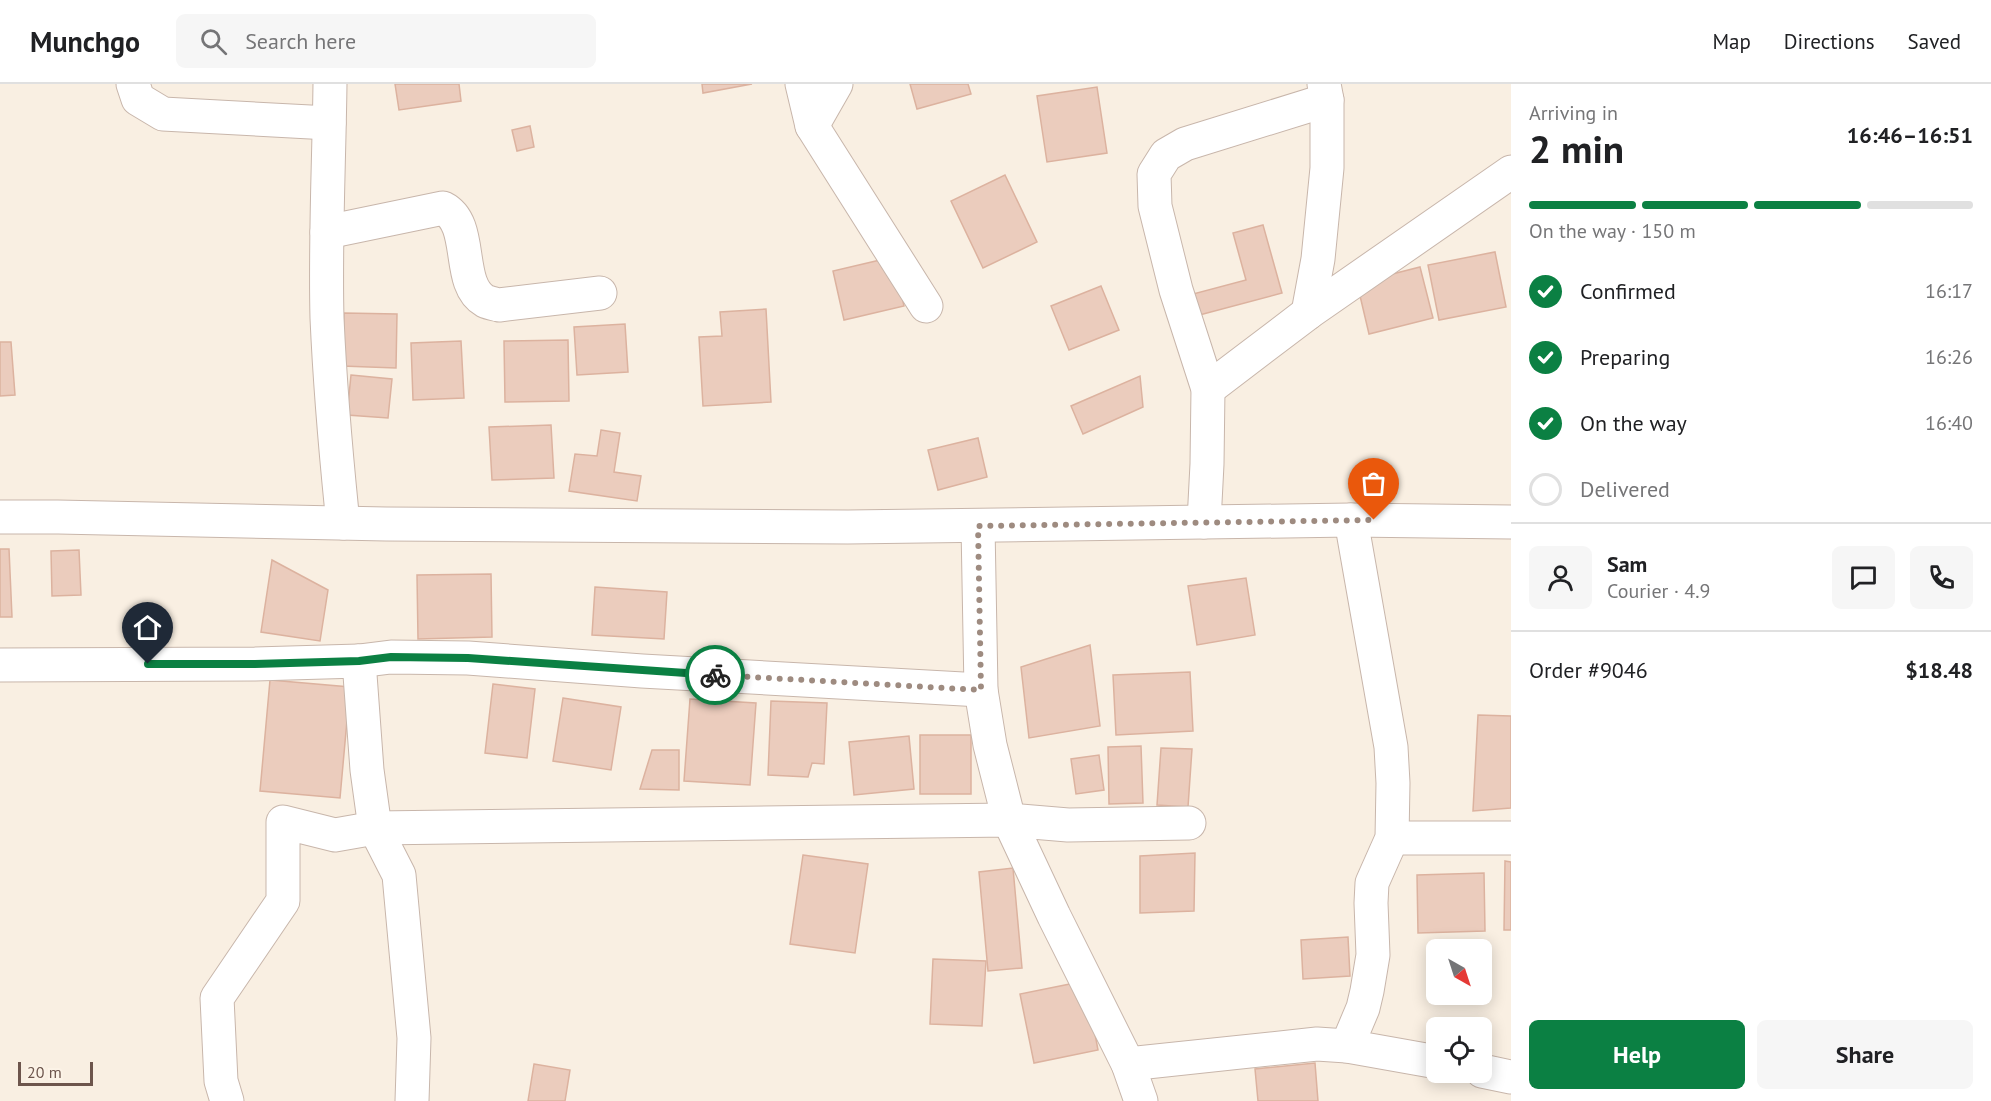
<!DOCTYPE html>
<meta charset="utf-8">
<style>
:root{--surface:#fff;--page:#f6f6f6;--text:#202124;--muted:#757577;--line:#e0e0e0;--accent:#0b8043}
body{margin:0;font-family:"PT Sans",sans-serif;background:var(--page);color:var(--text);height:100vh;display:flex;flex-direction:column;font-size:22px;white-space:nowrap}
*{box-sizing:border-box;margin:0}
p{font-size:20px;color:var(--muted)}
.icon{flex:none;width:33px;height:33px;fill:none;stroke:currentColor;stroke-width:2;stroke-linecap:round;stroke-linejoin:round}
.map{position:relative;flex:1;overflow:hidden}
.sheet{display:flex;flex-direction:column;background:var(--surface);width:480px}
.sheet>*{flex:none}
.needle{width:39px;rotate:141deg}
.buttons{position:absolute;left:1426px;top:855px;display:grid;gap:12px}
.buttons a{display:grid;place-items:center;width:66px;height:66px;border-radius:9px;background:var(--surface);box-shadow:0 3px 15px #0003;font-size:30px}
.scale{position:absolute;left:18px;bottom:15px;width:75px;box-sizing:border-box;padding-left:6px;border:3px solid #6d554c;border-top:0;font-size:16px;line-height:21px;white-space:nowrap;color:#6d554c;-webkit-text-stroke:4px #fcf3e7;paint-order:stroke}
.pin{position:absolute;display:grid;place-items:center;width:51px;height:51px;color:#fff;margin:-62px -26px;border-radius:50% 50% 50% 0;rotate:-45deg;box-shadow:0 0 6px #0007}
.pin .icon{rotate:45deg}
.courier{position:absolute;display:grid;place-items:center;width:60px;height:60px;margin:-30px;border:4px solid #0b8043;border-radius:50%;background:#fff;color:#222;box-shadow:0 2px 8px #0007}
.headline em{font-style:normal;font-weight:700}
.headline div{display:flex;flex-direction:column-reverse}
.headline{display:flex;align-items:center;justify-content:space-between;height:102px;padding:0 18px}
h1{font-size:39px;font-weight:700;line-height:45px}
.bar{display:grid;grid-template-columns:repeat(4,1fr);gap:9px 6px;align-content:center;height:72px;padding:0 18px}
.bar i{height:8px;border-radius:4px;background:var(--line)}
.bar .current{background:var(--accent)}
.bar p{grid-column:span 4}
.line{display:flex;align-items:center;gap:15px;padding:0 18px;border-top:2px solid var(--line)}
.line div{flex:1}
.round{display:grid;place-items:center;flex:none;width:63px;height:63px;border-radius:9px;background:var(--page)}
ol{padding:0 18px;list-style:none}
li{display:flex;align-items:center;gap:18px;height:66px}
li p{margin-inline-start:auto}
li .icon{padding:6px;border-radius:50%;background:var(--accent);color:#fff;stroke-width:4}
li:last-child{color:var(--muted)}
li i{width:33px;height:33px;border:3px solid var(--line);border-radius:50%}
.button{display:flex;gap:12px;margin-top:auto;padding:12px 18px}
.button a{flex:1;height:69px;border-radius:9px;background:var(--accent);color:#fff;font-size:24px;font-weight:700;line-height:69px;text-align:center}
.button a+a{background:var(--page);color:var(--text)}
header{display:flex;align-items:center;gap:36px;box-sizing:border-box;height:84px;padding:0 30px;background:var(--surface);border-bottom:2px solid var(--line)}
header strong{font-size:28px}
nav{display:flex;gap:33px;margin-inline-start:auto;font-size:21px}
.search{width:420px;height:54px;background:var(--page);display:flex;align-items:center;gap:15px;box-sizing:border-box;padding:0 21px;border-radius:9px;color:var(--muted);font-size:22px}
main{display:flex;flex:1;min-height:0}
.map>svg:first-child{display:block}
.building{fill:#ebccbd;stroke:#dcb29f;stroke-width:1.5}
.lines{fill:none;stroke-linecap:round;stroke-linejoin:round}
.minor-casing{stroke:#c8b6ab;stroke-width:35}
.minor{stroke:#fff;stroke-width:33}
.done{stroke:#9e8b80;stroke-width:6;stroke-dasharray:0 10.8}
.route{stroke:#0b8043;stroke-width:8}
</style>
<header>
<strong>Munchgo</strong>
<div class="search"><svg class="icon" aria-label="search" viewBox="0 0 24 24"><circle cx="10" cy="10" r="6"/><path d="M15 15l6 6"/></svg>Search here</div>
<nav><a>Map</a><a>Directions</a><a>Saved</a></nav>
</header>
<main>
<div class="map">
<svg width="1511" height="1017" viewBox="0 0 1511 1017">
<rect width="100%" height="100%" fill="#f9efe2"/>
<g class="building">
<path d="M395,0h64l2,17 -62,9z"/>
<path d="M702,0h50l-49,9z"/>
<path d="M910,0h58l3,10 -54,15z"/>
<path d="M1097,3l10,66 -60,9 -10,-66z"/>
<path d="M530,42l4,21 -17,4 -5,-21z"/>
<path d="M1005,91l32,67 -54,26 -32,-67z"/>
<path d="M1263,141l19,68 -90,24 1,-23 53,-14 -13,-47z"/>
<path d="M1495,168l11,55 -67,13 -11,-55z"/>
<path d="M893,173l11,49 -60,14 -11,-49z"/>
<path d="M1420,183l13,51 -64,16 -12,-51z"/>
<path d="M1101,202l18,44 -50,20 -18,-44z"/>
<path d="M766,225l5,93 -68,4 -4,-69 23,-1 -2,-24z"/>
<path d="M344,229l53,1 -1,54 -54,-2z"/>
<path d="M625,240l3,48 -51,3 -3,-48z"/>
<path d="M568,256l1,61 -64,1 -1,-61z"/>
<path d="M461,257l3,57 -51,2 -2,-57z"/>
<path d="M0,258h11l4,53 -15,1z"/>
<path d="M351,291l41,4 -4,39 -41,-3z"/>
<path d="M1140,292l3,31 -60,27 -12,-28z"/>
<path d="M551,341l3,53 -62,2 -3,-53z"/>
<path d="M601,346l19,3 -6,39 27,4 -4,25 -68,-10 6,-37 22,2z"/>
<path d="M978,354l9,39 -49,13 -10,-40z"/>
<path d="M0,465h9l3,68h-12z"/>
<path d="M79,466l2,45 -29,1 -1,-45z"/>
<path d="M272,476l56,30 -8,51 -59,-9z"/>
<path d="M491,490l1,63 -74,2 -1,-64z"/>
<path d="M1246,494l9,57 -58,10 -9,-59z"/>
<path d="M595,503l72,5 -3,47 -72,-4z"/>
<path d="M1090,561l10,81 -71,12 -8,-71z"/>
<path d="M1190,588l3,59 -77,4 -3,-60z"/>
<path d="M270,596l80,7 -10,111 -80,-7z"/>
<path d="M493,600l42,5 -8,69 -42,-5z"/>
<path d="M563,614l58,9 -10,63 -58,-9z"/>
<path d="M690,615l66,4 -6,82 -66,-4z"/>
<path d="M771,617l56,2 -3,61 -12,-1 -4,14 -40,-2z"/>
<path d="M1478,631l33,1v92l-38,3z"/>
<rect x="920" y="651" width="51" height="59"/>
<path d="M909,652l5,53 -60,6 -5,-53z"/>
<path d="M1141,662l2,57 -34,1 -1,-57z"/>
<path d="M1161,664l31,1 -4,58 -31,-2z"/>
<path d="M652,666h27v40l-39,-1z"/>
<path d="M1099,671l5,35 -28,4 -5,-35z"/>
<path d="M1195,769l-1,58 -54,2v-57z"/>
<path d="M803,771l65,9 -13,89 -65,-9z"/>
<path d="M1505,777l6,1v68h-7z"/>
<path d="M1013,784l9,100 -34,3 -9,-99z"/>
<path d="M1484,789l1,58 -67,2 -1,-58z"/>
<path d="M1348,853l2,39 -47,3 -2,-39z"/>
<path d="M933,875l53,2 -4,65 -52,-2z"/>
<path d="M1085,897l13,69 -64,13 -14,-69z"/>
<path d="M1315,979l3,38h-60l-3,-32z"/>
<path d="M534,980l36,6 -5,31h-37z"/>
</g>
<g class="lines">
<g class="minor-casing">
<g id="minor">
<path d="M133,0l5,15 25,15 166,9"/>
<path d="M330,0c-1,78 -5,156 -3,234 3,68 9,137 16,205"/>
<path d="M802,0l10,42 114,180"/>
<path d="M812,42l24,-42"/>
<path d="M327,148l116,-24c32,16 12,76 42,93 4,2 10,3 14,4l101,-12"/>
<path d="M1308,229l10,-54 9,-91v-68"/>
<path d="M1208,305l100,-76 203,-141"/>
<path d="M0,433h58l328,7 462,3 503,-7 160,2"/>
<path d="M1204,438l3,-58 1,-75 -32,-99 -21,-84 -1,-32 12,-19 19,-11 142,-44 -3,-16"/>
<path d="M978,442l3,164 9,55 19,75 45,96 74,148 13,37"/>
<path d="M359,577l8,109 8,58 24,47 15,163 -2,63"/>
<path d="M0,581l255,-1 104,-3 32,-4 77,1 174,13 339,19"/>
<path d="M1392,754h119"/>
<path d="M1347,962l16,-38 4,-17 6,-36 -2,-52 1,-20 20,-45 1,-55 -2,-36 -40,-227"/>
<path d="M1128,980l189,-20 30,2 90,16"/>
<path d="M1482,987l29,6"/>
<path d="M227,1017l-6,-20 -4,-83 66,-97v-79l52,13 40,-7 634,-8 59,5 121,-2"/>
</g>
</g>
<use href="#minor" class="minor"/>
</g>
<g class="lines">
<path class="done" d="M715,591l266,15 -3,-164 396,-6"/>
<path class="route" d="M148,580h107l104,-3 32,-4 77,1 247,17"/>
</g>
</svg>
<div class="buttons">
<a><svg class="needle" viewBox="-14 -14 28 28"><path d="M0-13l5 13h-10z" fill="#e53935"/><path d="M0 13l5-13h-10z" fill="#757577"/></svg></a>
<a><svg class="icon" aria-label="locate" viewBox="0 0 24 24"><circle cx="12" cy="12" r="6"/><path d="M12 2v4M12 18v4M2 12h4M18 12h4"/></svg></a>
</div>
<div class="scale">20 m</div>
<div class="pin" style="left:1374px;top:436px;background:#ea580c"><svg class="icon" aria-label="bag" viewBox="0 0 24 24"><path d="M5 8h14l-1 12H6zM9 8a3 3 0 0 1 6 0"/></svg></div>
<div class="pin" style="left:148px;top:580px;background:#1f2937"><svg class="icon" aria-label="home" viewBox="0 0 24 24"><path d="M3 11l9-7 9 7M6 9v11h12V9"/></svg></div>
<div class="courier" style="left:715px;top:591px"><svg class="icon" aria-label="bike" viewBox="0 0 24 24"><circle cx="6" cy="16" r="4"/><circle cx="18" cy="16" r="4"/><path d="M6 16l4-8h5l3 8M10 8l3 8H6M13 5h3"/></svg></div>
</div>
<section class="sheet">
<div class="headline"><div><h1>2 min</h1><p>Arriving in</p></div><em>16:46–16:51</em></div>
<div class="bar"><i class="current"></i><i class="current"></i><i class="current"></i><i></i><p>On the way · 150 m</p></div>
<ol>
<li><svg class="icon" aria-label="check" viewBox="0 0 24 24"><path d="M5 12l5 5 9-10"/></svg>Confirmed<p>16:17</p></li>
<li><svg class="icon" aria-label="check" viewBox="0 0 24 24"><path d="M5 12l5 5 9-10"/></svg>Preparing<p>16:26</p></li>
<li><svg class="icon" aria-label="check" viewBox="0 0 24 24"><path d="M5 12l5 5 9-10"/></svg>On the way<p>16:40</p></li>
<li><i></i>Delivered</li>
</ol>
<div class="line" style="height:108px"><a class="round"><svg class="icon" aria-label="person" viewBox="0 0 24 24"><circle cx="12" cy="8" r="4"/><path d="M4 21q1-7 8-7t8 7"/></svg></a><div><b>Sam</b><p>Courier · 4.9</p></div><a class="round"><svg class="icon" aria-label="chat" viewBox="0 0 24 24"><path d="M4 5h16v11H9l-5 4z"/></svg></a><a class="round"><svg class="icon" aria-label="phone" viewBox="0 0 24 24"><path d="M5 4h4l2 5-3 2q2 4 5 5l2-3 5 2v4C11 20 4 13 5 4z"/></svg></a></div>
<div class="line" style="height:78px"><div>Order #9046</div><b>$18.48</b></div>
<div class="button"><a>Help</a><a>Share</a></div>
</section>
</main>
